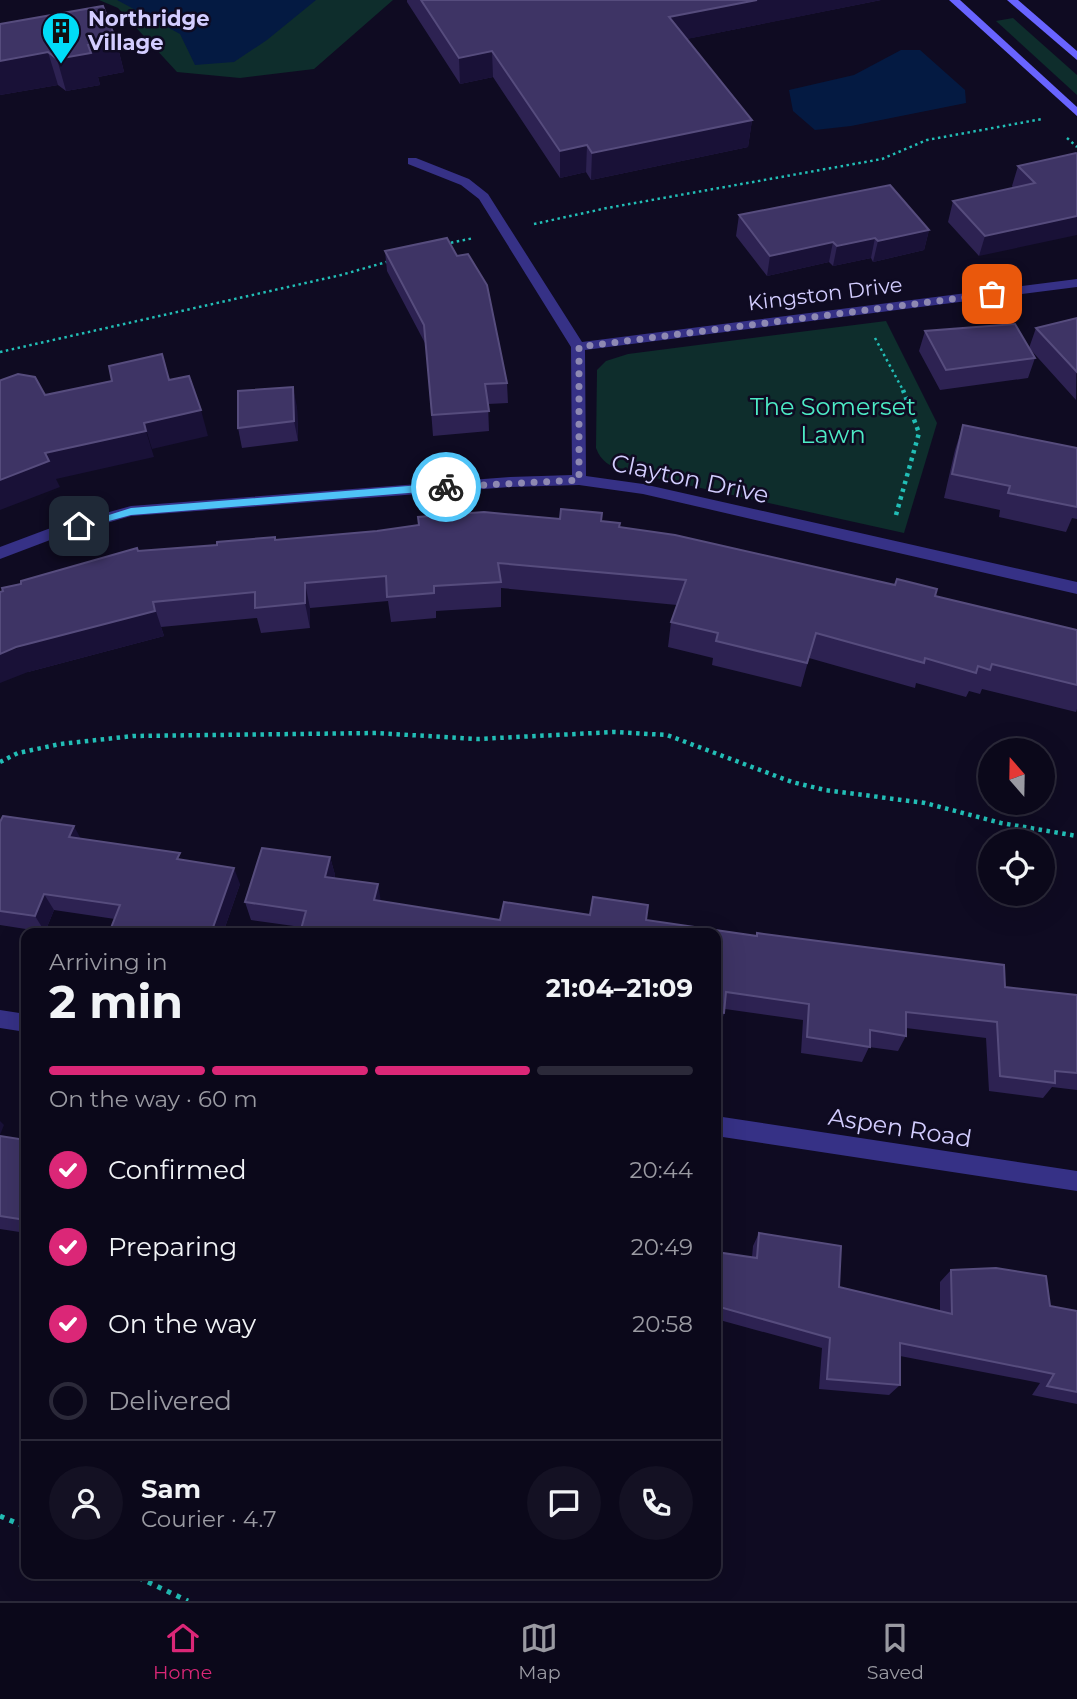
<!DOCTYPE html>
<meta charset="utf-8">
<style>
:root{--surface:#0b081a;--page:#141123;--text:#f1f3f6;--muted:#9a9aa2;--line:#2b2939;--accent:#db2777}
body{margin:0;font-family:Montserrat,sans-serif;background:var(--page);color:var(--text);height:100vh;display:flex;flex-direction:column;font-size:26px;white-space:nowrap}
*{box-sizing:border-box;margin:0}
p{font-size:23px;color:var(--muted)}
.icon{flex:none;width:38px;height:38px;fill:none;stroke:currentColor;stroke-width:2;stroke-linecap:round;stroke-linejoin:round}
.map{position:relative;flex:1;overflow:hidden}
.details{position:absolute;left:21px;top:928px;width:700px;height:651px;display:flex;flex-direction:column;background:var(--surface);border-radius:14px;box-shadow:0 7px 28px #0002,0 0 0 2px var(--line)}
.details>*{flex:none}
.needle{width:46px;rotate:340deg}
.controls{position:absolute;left:978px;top:738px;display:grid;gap:14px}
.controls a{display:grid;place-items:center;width:77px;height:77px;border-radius:50%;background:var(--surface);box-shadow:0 7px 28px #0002,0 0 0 2px var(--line);font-size:35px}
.pin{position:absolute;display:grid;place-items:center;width:60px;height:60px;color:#fff;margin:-30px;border-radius:14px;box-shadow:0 4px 10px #0006}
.courier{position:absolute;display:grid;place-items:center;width:70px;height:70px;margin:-35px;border:5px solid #4fc3f7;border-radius:50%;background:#fff;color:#222;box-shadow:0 2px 9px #0007}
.summary em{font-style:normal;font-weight:700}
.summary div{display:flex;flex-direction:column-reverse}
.summary{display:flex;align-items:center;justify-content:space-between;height:119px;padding:0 28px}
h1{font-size:46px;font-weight:700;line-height:52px}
.bar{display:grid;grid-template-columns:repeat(4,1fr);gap:10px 7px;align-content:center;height:84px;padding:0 28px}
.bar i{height:9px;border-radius:5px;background:var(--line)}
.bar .on{background:var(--accent)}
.bar p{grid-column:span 4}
.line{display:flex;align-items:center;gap:18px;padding:0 28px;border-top:2px solid var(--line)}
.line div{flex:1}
.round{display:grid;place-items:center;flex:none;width:74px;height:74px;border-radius:37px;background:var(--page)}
ol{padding:0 28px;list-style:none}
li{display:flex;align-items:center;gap:21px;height:77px}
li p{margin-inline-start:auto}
li .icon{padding:7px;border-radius:50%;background:var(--accent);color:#fff;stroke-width:4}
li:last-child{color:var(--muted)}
li i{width:38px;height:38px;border:4px solid var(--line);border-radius:50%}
.tabs{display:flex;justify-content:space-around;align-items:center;height:98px;border-top:2px solid var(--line);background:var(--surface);font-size:19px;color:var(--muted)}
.tabs a{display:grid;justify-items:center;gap:4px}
.tabs .on{color:var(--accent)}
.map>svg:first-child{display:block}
.green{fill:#0e2d2c}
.water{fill:#041a42}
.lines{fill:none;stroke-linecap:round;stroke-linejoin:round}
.path-far2{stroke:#22beb6;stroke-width:2.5;stroke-dasharray:2.5 3.5;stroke-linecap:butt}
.path-far1{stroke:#22beb6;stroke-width:4.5;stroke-dasharray:3.5 4.5;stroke-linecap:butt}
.path{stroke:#22beb6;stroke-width:5;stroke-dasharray:4.5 6;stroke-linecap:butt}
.minor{fill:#363186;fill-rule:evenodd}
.secondary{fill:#6964ff;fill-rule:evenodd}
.wall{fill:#2d2252}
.shaded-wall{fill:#191137}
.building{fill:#3e3465;stroke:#564c7d;stroke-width:2}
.route{fill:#4fc3f7}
.done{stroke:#8e89b2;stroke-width:7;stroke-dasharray:0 12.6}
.labels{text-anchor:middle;stroke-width:5;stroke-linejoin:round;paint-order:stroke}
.far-poi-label{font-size:21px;font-weight:bold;fill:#d3cdff;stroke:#0f0b22;text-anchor:start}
.far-street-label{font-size:21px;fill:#d3cdff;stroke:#0f0b22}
.park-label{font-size:24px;fill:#4debc5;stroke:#0f0b22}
.street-label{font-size:24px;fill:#d3cdff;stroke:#0f0b22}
</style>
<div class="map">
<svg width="1077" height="1601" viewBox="0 0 1077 1601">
<rect width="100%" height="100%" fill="#0f0b22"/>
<g class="green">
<path d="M99,0h294l-79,69 -74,9 -63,-6 -59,-64z"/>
<path d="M1013,18l64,57v20l-81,-74z"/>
<path d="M886,321l51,102 -33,110 -280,-62c-14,-5 -23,-9 -28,-23l1,-78 9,-9 22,-7z"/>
</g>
<g class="water">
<path d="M117,0h199l-49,40 -33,22 -39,3 -15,-31z"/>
<path d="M901,50h19l45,40 1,13 -115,23 -36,4 -22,-19 -4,-21 65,-15z"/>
</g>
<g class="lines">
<g class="path-far2">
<path d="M1067,138l10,9"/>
<path d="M534,224l73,-16 275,-49 45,-19 115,-21"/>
<path d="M445,244l29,-6"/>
<path d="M875,338l29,54"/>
<path d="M0,352l341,-77 49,-14"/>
</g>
<g class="path-far1">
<path d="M896,515l23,-82 -16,-43"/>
<path d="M0,762l18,-9 42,-9 73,-8 243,-3 102,6 136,-7 53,3 125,47 33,8 100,13 76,20 76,13"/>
</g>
<g class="path">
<path d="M0,1516l26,11"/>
<path d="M129,1573l59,28"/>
</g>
<g class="minor">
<path d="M408,158h8l53,21 19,15 94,148 495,-63v8l-492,63 1,126 57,8 434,98v12l-434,-100 -64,-9 -69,2 -379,29 -73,21 -58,22v-12l48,-18 83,-23 379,-29 62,-2 -1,-128 -92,-148 -18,-14 -53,-21z"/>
<path d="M0,1010l26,4v18l-26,-4z"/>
<path d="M716,1116l361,55v20l-361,-55z"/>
</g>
<g class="secondary">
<path d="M949,0h11l117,107v9z"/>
<path d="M1007,0h11l59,51v9z"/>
</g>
</g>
<g class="wall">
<path d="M407,0h474l-195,39 66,81 -4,27 -157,33 -5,-8 -26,6 -67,-101 -33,7 -53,-82z"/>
<path d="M0,24l116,16 8,32 -26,5 2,8 -34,6 -8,-6 -58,10z"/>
<path d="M1077,154l-98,102 -31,-34 5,-21 60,-13 -1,-2 6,-20z"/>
<path d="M739,215l190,15 -5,20 -51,12 -2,-4 -38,8 -4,-4 -62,14 -31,-40z"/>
<path d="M385,251l122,132 1,20 -20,1 1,27 -56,5 -7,-91 -39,-74z"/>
<path d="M1077,318l-1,82 -46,-51 5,9 -7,20 -88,12 -21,-39 6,-20 104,17 7,-20z"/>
<path d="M297,407l1,34 -56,7 -4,-20z"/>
<path d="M963,425l114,23v71l-5,-1 -6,14 -67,-15 1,-7 -56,-12 11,-48z"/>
<path d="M602,513l-1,8 18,6 316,69 142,34v79l-1,3 -94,-23 -2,5 -11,-3 -3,6 -50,-14 -1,5 -106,-30 -8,29 -89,-22 1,-7 -45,-11 3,-25 6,-17 -176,-17v19l-65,4v7l-45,4 -3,-21 -78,7v20l-49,5 -4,-15 -96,9 3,9 -136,36 110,-121 79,-6 58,-8 1,3 284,-21z"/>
<path d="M0,822l183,38 57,24 -17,49h-114l6,-14 -61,-9 -9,22 -45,-7z"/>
<path d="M330,857l5,18 -1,4 47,22 119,19 90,-5 56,5 110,16 1,-3 248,54 72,8v95l-25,-3 -9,11 -54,-7 -3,-53 -80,-10v8l-8,15 -29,-4 -7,15 -61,-9 2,-33 -78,-11 -5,20 -4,-1v-95l-415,-6 -50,-7 -6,-18z"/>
<path d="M0,1136l26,4v93l-26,-4z"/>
<path d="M759,1233l80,54 101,25v-30l11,-12 99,36 27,5v93l-45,-9 8,-12 -140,-27v29l-11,10 -70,-6 3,-41 -106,-29v-67l36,5 1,-11z"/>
</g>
<g class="shaded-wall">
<path d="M757,0h124l-214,43 2,-26z"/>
<path d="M116,40l8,32 -26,5 2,8 -34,6 -9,-32 31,-14z"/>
<path d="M492,51l1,26 -33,7 -1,-26z"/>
<path d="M48,52l10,33 -58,10v-34z"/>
<path d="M752,120l-4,27 -157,33 1,-27z"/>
<path d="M587,145l-1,27 -26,6v-27z"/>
<path d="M1077,216v19l-98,21 6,-20z"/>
<path d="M929,230l-5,20 -51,12 5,-21z"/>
<path d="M875,238l-4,20 -38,8 4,-20z"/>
<path d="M833,242l-4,20 -62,14 3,-20z"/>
<path d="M293,387l4,20 1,34 -4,-20z"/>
<path d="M201,410l7,26 -56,13 -8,-26z"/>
<path d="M146,431l8,26 -98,22 4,8 -60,23v-30l45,-27z"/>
<path d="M305,583l5,25v20l-5,-25z"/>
<path d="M153,602l11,34 -136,36 -28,11v-29z"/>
<path d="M74,826l9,17 -14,-6z"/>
<path d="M330,857l5,18 -6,20 -4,-18z"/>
<path d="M234,868l6,16 -17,49h-12z"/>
<path d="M378,884l3,18 -7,-2z"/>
<path d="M44,894l10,16 -9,22 -10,-16z"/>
<path d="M0,1121l4,4 -4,10z"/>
</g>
<g class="building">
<path d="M421,0h336l-88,17 83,103 -160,33 -5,-8 -27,6 -68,-100 -33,7z"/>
<path d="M103,6l13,34 -28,5 3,8 -34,6 -9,-7 -48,9v-37z"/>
<path d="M1076,153l1,1v62l-92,20 -32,-35 82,-18 -17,-17z"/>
<path d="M890,185l39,45 -51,11 -3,-3 -38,8 -4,-4 -63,14 -31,-41z"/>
<path d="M447,238l10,18 11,-2 19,31 20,98 -22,1 4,27 -57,4 -8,-90 -39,-74z"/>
<path d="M1077,318v54l-41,-44z"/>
<path d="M1015,324l20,34 -89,12 -21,-39z"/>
<path d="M162,354l7,26 20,-4 12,34 -57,13 2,8 -101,22 4,8 -49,19v-99l1,-1 17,-6 17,3 10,18 67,-14 -3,-15z"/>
<path d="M293,387l1,34 -56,7v-37z"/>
<path d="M963,425l114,23v59l-69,-14 2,-7 -58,-12z"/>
<path d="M561,509l41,4 -1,8 19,2 -1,4 56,8 220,50 2,-6 40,10 -2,7 142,34v55l-85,-21 -2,6 -12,-4 -2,7 -51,-15 -1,5 -108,-30 -9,30 -91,-22 2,-8 -47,-11 15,-42 -188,-17 3,19 -67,4v7l-47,4 -1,-21 -81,7v20l-50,5v-16l-102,10 2,9 -139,36 -16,7v-62l3,-1 -1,-3 19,-4v-3l116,-33 1,3 79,-6v-3l58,-5v3l102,-9 42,-6 -1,-8 66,-5 76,7z"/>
<path d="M3,816l71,10 -5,11 111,16 -3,6 57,9 -23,65 -23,-4 -1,4h-78l11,-28 -76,-11 -9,22 -35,-5v-89z"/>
<path d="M262,848l68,9 -5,20 53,7 -4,16 126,20 4,-18 86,13 3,-18 55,8 -2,15 111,16v-3l247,32 1,22 72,8v78l-22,-2v12l-55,-7 -3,-54 -91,-10v24l-36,-6v17l-63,-10 2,-33 -83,-12 -2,21 -8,-1v-79h-416l6,-22 -61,-9z"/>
<path d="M0,1136l26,4v80l-26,-4z"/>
<path d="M759,1233l82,13 -2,41 113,27 -1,-44 45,-2 50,8 4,30 27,5v81l-30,-6 7,-12 -154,-31v42l-73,-6 3,-41 -114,-32v-54l41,6z"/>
</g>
<path class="route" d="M446,483l5,4 -5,3 -315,25 -52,14 -5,-3 57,-18z"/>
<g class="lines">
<path class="done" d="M446,487l133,-7v-133l413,-53"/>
</g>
<defs>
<g id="building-pin" transform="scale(2.0125)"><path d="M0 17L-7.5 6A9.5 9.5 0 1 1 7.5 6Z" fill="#00dcf8" stroke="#0f0b22"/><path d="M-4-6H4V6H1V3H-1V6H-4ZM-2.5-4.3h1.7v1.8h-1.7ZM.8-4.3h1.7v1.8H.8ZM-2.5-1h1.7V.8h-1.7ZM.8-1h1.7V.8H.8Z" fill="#111"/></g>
</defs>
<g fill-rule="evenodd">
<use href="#building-pin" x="61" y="31"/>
</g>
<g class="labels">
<g class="far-poi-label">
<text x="88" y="26">Northridge<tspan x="88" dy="24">Village</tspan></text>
</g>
<g class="far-street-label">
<text transform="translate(825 294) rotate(-7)" y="7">Kingston Drive</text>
</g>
<g class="park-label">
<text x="833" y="415">The Somerset<tspan x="833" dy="28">Lawn</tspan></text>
</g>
<g class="street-label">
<text transform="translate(690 479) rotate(12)" y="8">Clayton Drive</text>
<text transform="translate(900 1128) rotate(9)" y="8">Aspen Road</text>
</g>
</g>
</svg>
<div class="controls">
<a><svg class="needle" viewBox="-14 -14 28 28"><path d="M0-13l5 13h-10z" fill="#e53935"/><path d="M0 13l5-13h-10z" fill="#9a9aa2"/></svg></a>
<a><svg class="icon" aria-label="locate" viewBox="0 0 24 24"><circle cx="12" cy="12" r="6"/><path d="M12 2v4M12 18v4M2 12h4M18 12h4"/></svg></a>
</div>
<div class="pin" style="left:992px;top:294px;background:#ea580c"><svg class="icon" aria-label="bag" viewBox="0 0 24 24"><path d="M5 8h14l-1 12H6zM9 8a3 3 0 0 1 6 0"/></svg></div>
<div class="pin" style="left:79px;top:526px;background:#1f2937"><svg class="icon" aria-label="home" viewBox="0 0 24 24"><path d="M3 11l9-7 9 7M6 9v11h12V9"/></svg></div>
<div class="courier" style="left:446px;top:487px"><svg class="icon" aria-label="bike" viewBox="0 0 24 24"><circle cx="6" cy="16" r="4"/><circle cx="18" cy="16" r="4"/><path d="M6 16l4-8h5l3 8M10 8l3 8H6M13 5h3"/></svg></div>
<section class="details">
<div class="summary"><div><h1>2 min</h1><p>Arriving in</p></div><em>21:04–21:09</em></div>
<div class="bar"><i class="on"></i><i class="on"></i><i class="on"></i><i></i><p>On the way · 60 m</p></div>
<ol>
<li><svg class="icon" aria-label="check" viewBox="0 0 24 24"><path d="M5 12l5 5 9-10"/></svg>Confirmed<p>20:44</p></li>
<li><svg class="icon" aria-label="check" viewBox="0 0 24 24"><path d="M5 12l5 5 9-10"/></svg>Preparing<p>20:49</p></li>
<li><svg class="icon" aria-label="check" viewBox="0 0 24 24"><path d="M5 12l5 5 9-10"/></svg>On the way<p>20:58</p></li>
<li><i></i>Delivered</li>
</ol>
<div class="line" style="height:126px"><a class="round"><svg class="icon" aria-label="person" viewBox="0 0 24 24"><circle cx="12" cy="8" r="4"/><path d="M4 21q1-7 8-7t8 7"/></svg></a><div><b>Sam</b><p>Courier · 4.7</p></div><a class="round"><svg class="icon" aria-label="chat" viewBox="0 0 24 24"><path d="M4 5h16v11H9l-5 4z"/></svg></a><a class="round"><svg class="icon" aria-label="phone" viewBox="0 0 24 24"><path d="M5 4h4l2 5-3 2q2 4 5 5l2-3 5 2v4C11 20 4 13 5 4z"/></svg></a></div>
</section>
</div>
<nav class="tabs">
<a class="on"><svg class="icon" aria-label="home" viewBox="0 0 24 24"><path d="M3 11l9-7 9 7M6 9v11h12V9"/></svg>Home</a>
<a><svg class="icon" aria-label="map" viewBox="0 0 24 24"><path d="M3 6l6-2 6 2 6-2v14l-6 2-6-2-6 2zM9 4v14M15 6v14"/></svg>Map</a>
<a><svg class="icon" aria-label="saved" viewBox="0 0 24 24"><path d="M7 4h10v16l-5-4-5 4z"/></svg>Saved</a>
</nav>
